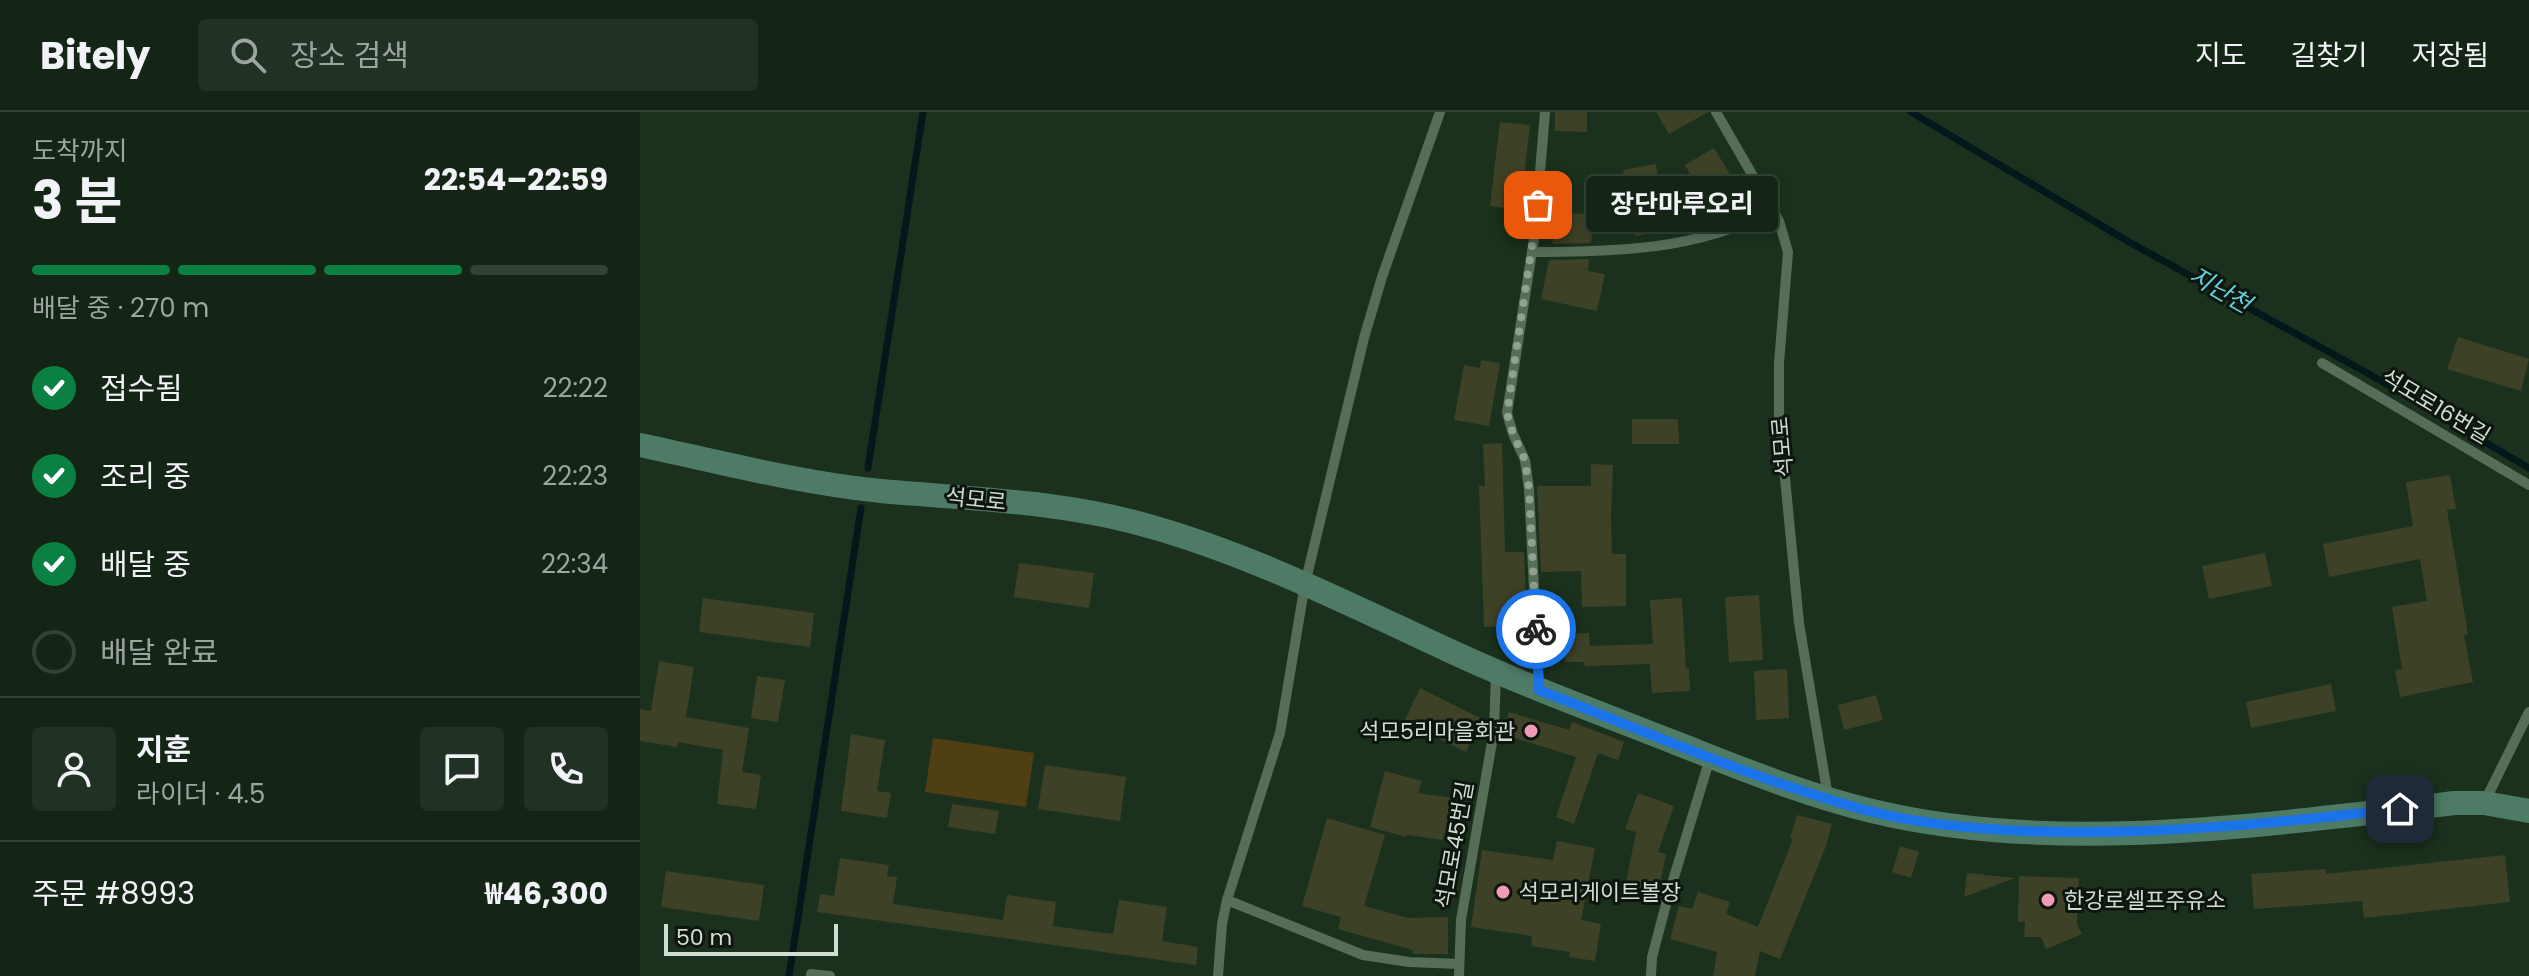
<!DOCTYPE html>
<html lang="ko">
<meta charset="utf-8">
<style>
:root{--surface:#142516;--page:#213123;--text:#f1f3f6;--muted:#9da5a1;--line:#334235;--accent:#0b8043}
body{margin:0;font-family:Poppins,"Noto Sans KR",sans-serif;background:var(--page);color:var(--text);height:100vh;display:flex;flex-direction:column;font-size:30px;white-space:nowrap}
*{box-sizing:border-box;margin:0}
p{font-size:26px;color:var(--muted)}
.icon{flex:none;width:44px;height:44px;fill:none;stroke:currentColor;stroke-width:2;stroke-linecap:round;stroke-linejoin:round}
.map{position:relative;flex:1;overflow:hidden}
.side{display:flex;flex-direction:column;background:var(--surface);width:640px}
.side>*{flex:none}
.scale{position:absolute;left:24px;bottom:20px;width:174px;box-sizing:border-box;padding-left:8px;border:4px solid #d0ddd0;border-top:0;font-size:22px;line-height:28px;white-space:nowrap;color:#d0ddd0;-webkit-text-stroke:6px #0d160e;paint-order:stroke}
.pin{position:absolute;display:grid;place-items:center;width:68px;height:68px;color:#fff;margin:-34px;border-radius:16px;box-shadow:0 4px 12px #0006}
.courier{position:absolute;display:grid;place-items:center;width:80px;height:80px;margin:-40px;border:6px solid #1a73e8;border-radius:50%;background:#fff;color:#222;box-shadow:0 2px 10px #0007}
.bubble{position:absolute;height:56px;border-radius:8px;background:var(--surface);box-shadow:0 4px 12px #0003,0 0 0 2px var(--line);font-size:26px;font-weight:700;line-height:56px;text-align:center}
.headline em{font-style:normal;font-weight:700}
.headline div{display:flex;flex-direction:column-reverse}
.headline{display:flex;align-items:center;justify-content:space-between;height:136px;padding:0 32px}
h1{font-size:52px;font-weight:700;line-height:60px}
.bar{display:grid;grid-template-columns:repeat(4,1fr);gap:12px 8px;align-content:center;height:96px;padding:0 32px}
.bar i{height:10px;border-radius:6px;background:var(--line)}
.bar .current{background:var(--accent)}
.bar p{grid-column:span 4}
.line{display:flex;align-items:center;gap:20px;padding:0 32px;border-top:2px solid var(--line)}
.line div{flex:1}
.round{display:grid;place-items:center;flex:none;width:84px;height:84px;border-radius:8px;background:var(--page)}
ol{padding:0 32px;list-style:none}
li{display:flex;align-items:center;gap:24px;height:88px}
li p{margin-inline-start:auto}
li .icon{padding:8px;border-radius:50%;background:var(--accent);color:#fff;stroke-width:4}
li:last-child{color:var(--muted)}
li i{width:44px;height:44px;border:4px solid var(--line);border-radius:50%}
header{display:flex;align-items:center;gap:48px;box-sizing:border-box;height:112px;padding:0 40px;background:var(--surface);border-bottom:2px solid var(--line)}
header strong{font-size:38px}
nav{display:flex;gap:44px;margin-inline-start:auto;font-size:28px}
.search{width:560px;height:72px;background:var(--page);display:flex;align-items:center;gap:20px;box-sizing:border-box;padding:0 28px;border-radius:8px;color:var(--muted);font-size:30px}
main{display:flex;flex:1;min-height:0}
.map>svg:first-child{display:block}
.grass{fill:#503f13}
.lines{fill:none;stroke-linecap:round;stroke-linejoin:round}
.stream{stroke:#02181b;stroke-width:7}
.building{fill:#3d4226}
.lane{stroke:#566e58;stroke-width:10}
.secondary{stroke:#4e7b65;stroke-width:24}
.done{stroke:#91a191;stroke-width:8;stroke-dasharray:0 14.4}
.route{stroke:#1a73e8;stroke-width:10}
.poi-dot{fill:#f09ab6;stroke:#0d160e;stroke-width:3}
.labels{text-anchor:middle;stroke-width:6;stroke-linejoin:round;paint-order:stroke}
.street-label{font-size:22px;fill:#d0ddd0;stroke:#0d160e}
.poi-label{font-size:22px;fill:#d0ddd0;stroke:#0d160e;text-anchor:start}
.water-label{font-size:24px;font-style:italic;fill:#60d2df;stroke:#0d160e}
</style>
<header>
<strong>Bitely</strong>
<div class="search"><svg class="icon" aria-label="search" viewBox="0 0 24 24"><circle cx="10" cy="10" r="6"/><path d="M15 15l6 6"/></svg>장소 검색</div>
<nav><a>지도</a><a>길찾기</a><a>저장됨</a></nav>
</header>
<main>
<section class="side">
<div class="headline"><div><h1>3 분</h1><p>도착까지</p></div><em>22:54–22:59</em></div>
<div class="bar"><i class="current"></i><i class="current"></i><i class="current"></i><i></i><p>배달 중 · 270 m</p></div>
<ol>
<li><svg class="icon" aria-label="check" viewBox="0 0 24 24"><path d="M5 12l5 5 9-10"/></svg>접수됨<p>22:22</p></li>
<li><svg class="icon" aria-label="check" viewBox="0 0 24 24"><path d="M5 12l5 5 9-10"/></svg>조리 중<p>22:23</p></li>
<li><svg class="icon" aria-label="check" viewBox="0 0 24 24"><path d="M5 12l5 5 9-10"/></svg>배달 중<p>22:34</p></li>
<li><i></i>배달 완료</li>
</ol>
<div class="line" style="height:144px"><a class="round"><svg class="icon" aria-label="person" viewBox="0 0 24 24"><circle cx="12" cy="8" r="4"/><path d="M4 21q1-7 8-7t8 7"/></svg></a><div><b>지훈</b><p>라이더 · 4.5</p></div><a class="round"><svg class="icon" aria-label="chat" viewBox="0 0 24 24"><path d="M4 5h16v11H9l-5 4z"/></svg></a><a class="round"><svg class="icon" aria-label="phone" viewBox="0 0 24 24"><path d="M5 4h4l2 5-3 2q2 4 5 5l2-3 5 2v4C11 20 4 13 5 4z"/></svg></a></div>
<div class="line" style="height:104px"><div>주문 #8993</div><b>₩46,300</b></div>
</section>
<div class="map">
<svg width="1889" height="864" viewBox="0 0 1889 864">
<rect width="100%" height="100%" fill="#1b311d"/>
<path class="grass" d="M293,626l101,15 -8,54 -101,-15z"/>
<g class="lines">
<g class="stream">
<path d="M1271,0l218,130 242,133 158,93"/>
<path d="M228,356l55,-356"/>
<path d="M149,864l72,-468"/>
</g>
</g>
<g class="building">
<path d="M915,0h32v20l-32,-1z"/>
<path d="M1016,0h52l-39,22z"/>
<path d="M860,10l30,3 -7,60 8,1 -2,25 -39,-5z"/>
<path d="M1074,36l35,57 -30,17 -84,14 -12,-66 33,-6 9,49 43,-9 -23,-39z"/>
<path d="M907,74l25,1v26l22,2 -3,28 -39,1 3,-13 -10,-1z"/>
<path d="M949,147l-1,12 17,3 -8,37 -56,-12 8,-39z"/>
<path d="M1818,225l71,22 -8,32 -74,-22z"/>
<path d="M841,248l19,3 -11,63 -35,-6 10,-55 16,3z"/>
<path d="M992,307h46l1,25h-47z"/>
<path d="M862,331l3,109h19l3,74 -43,1 -5,-141h6l-2,-42z"/>
<path d="M951,352l22,1 -2,52 1,37h14v52l-44,1 -1,-36 -40,1 -4,-86h54z"/>
<path d="M1810,363l6,34 -9,1 21,124 -4,1 9,47 -73,15 -5,-27 7,-1 -10,-62 35,-6 -7,-42 -91,18 -6,-33 90,-18 -7,-44z"/>
<path d="M1625,441l7,33 -63,13 -7,-33z"/>
<path d="M379,451l75,10 -5,35 -75,-11z"/>
<path d="M1119,483l4,65 -34,2 -4,-65z"/>
<path d="M63,486l111,15 -4,34 -111,-15z"/>
<path d="M1042,486l4,71 3,-1 1,23 -38,2 -2,-29 -65,2 -1,-4h-19l-1,-28 25,-1 1,13 63,-2 -3,-44z"/>
<path d="M19,549l35,6 -8,50 63,11 -7,44 19,3 -5,34 -39,-5 6,-54 -45,-8 -1,5 -37,-6v-32l11,2z"/>
<path d="M1147,557l2,49 -33,2 -2,-49z"/>
<path d="M117,564l28,4 -7,42 -27,-4z"/>
<path d="M1691,572l5,27 -85,17 -5,-26z"/>
<path d="M780,576l62,31 -16,33 -62,-30z"/>
<path d="M1236,583l7,25 -39,10 -6,-25z"/>
<path d="M869,600l60,18 3,-8 52,20 -6,18 -20,-7 -24,71 -18,-7 20,-60 -74,-23z"/>
<path d="M211,622l34,6 -8,51 14,2 -4,25 -46,-7z"/>
<path d="M405,653l81,12 -6,44 -82,-12z"/>
<path d="M745,659l37,10 -4,12 48,7 -6,35 -16,-2 -1,7 -36,-5 -1,2 -36,-10z"/>
<path d="M998,681l36,13 -16,46 8,2 -10,50 -33,-7 13,-65 -11,-3z"/>
<path d="M312,692l47,7 -4,23 -47,-7z"/>
<path d="M1157,703l35,9 -6,22 -46,113 -20,-8 -5,25h-42l4,-24 -47,-13 9,-33 13,3 6,-17 32,10 -4,12 32,13 35,-88 -3,-1z"/>
<path d="M687,706l58,17 -21,71 44,12 40,-1v37h-35v-4l-75,-21 3,-12 -39,-11z"/>
<path d="M917,729l38,7 -14,72 20,4 -6,37 -26,-4 1,-5 -39,-6 1,-10 -61,-9 11,-77 71,10z"/>
<path d="M1260,734l19,6 -8,26 -19,-6z"/>
<path d="M1865,743l5,47 -146,16 -2,-17 -108,8 -3,-35 75,-5v5z"/>
<path d="M200,746l49,7 -2,11 10,1 -4,27 42,6 68,10 4,-25 49,7 -3,24 60,8 6,-34 48,7 -5,34 36,6 -2,18 -379,-53 3,-18 14,2z"/>
<path d="M26,759l98,14 -5,36 -98,-14z"/>
<path d="M1327,761l48,5 -51,19z"/>
<path d="M1379,764l60,2 -2,46 5,10 -36,15 -5,-12h-17l1,-15h-7z"/>
</g>
<g class="lines">
<g class="lane">
<path d="M1076,0l63,109 9,31 -9,111v53l20,207 29,174"/>
<path d="M892,140c87,0 162,-2 242,-41"/>
<path d="M1682,251l207,122"/>
<path d="M899,576l-10,-199 -4,-29 -12,-26 -6,-21 28,-181 10,-120"/>
<path d="M1845,689l44,-89"/>
<path d="M587,788l136,55 46,7 50,2"/>
<path d="M171,862l19,2"/>
<path d="M578,864l4,-52 5,-24 53,-167 25,-149 59,-246 18,-61 58,-165"/>
<path d="M819,864l2,-56 33,-189 2,-58"/>
<path d="M1011,864l1,-19 16,-60 42,-139"/>
</g>
<path class="secondary" d="M0,333c80,17 160,38 241,46 90,8 184,10 271,36 102,29 201,79 296,123 75,35 152,63 228,93 64,25 129,52 196,68 185,45 396,13 583,-8h29l45,8"/>
</g>
<g class="lines">
<path class="done" d="M896,517l-7,-140 -4,-29 -12,-26 -6,-21 31,-208"/>
<path class="route" d="M896,517l3,61c108,42 218,91 330,121 51,13 104,18 156,20 126,5 250,-8 375,-22"/>
</g>
<g class="poi-dot">
<circle cx="891" cy="619" r="8"/>
<circle cx="863" cy="780" r="8"/>
<circle cx="1408" cy="788" r="8"/>
</g>
<g class="labels">
<g class="street-label">
<text transform="translate(1796 294) rotate(31)" y="8">석모로16번길</text>
<text transform="translate(1142 335) rotate(-95)" y="8">석모로</text>
<text transform="translate(336 387) rotate(6)" y="8">석모로</text>
<text transform="translate(814 733) rotate(-80)" y="8">석모로45번길</text>
</g>
<g class="poi-label">
<text x="875" y="627" text-anchor="end">석모5리마을회관</text>
<text x="879" y="788">석모리게이트볼장</text>
<text x="1424" y="796">한강로셀프주유소</text>
</g>
<g class="water-label">
<text transform="translate(1580 178) rotate(30)" y="8">지난천</text>
</g>
</g>
</svg>
<div class="scale">50 m</div>
<div class="pin" style="left:898px;top:93px;background:#ea580c"><svg class="icon" aria-label="bag" viewBox="0 0 24 24"><path d="M5 8h14l-1 12H6zM9 8a3 3 0 0 1 6 0"/></svg></div>
<div class="pin" style="left:1760px;top:697px;background:#1f2937"><svg class="icon" aria-label="home" viewBox="0 0 24 24"><path d="M3 11l9-7 9 7M6 9v11h12V9"/></svg></div>
<div class="courier" style="left:896px;top:517px"><svg class="icon" aria-label="bike" viewBox="0 0 24 24"><circle cx="6" cy="16" r="4"/><circle cx="18" cy="16" r="4"/><path d="M6 16l4-8h5l3 8M10 8l3 8H6M13 5h3"/></svg></div>
<div class="bubble" style="left:946px;top:64px;width:192px">장단마루오리</div>
</div>
</main>
